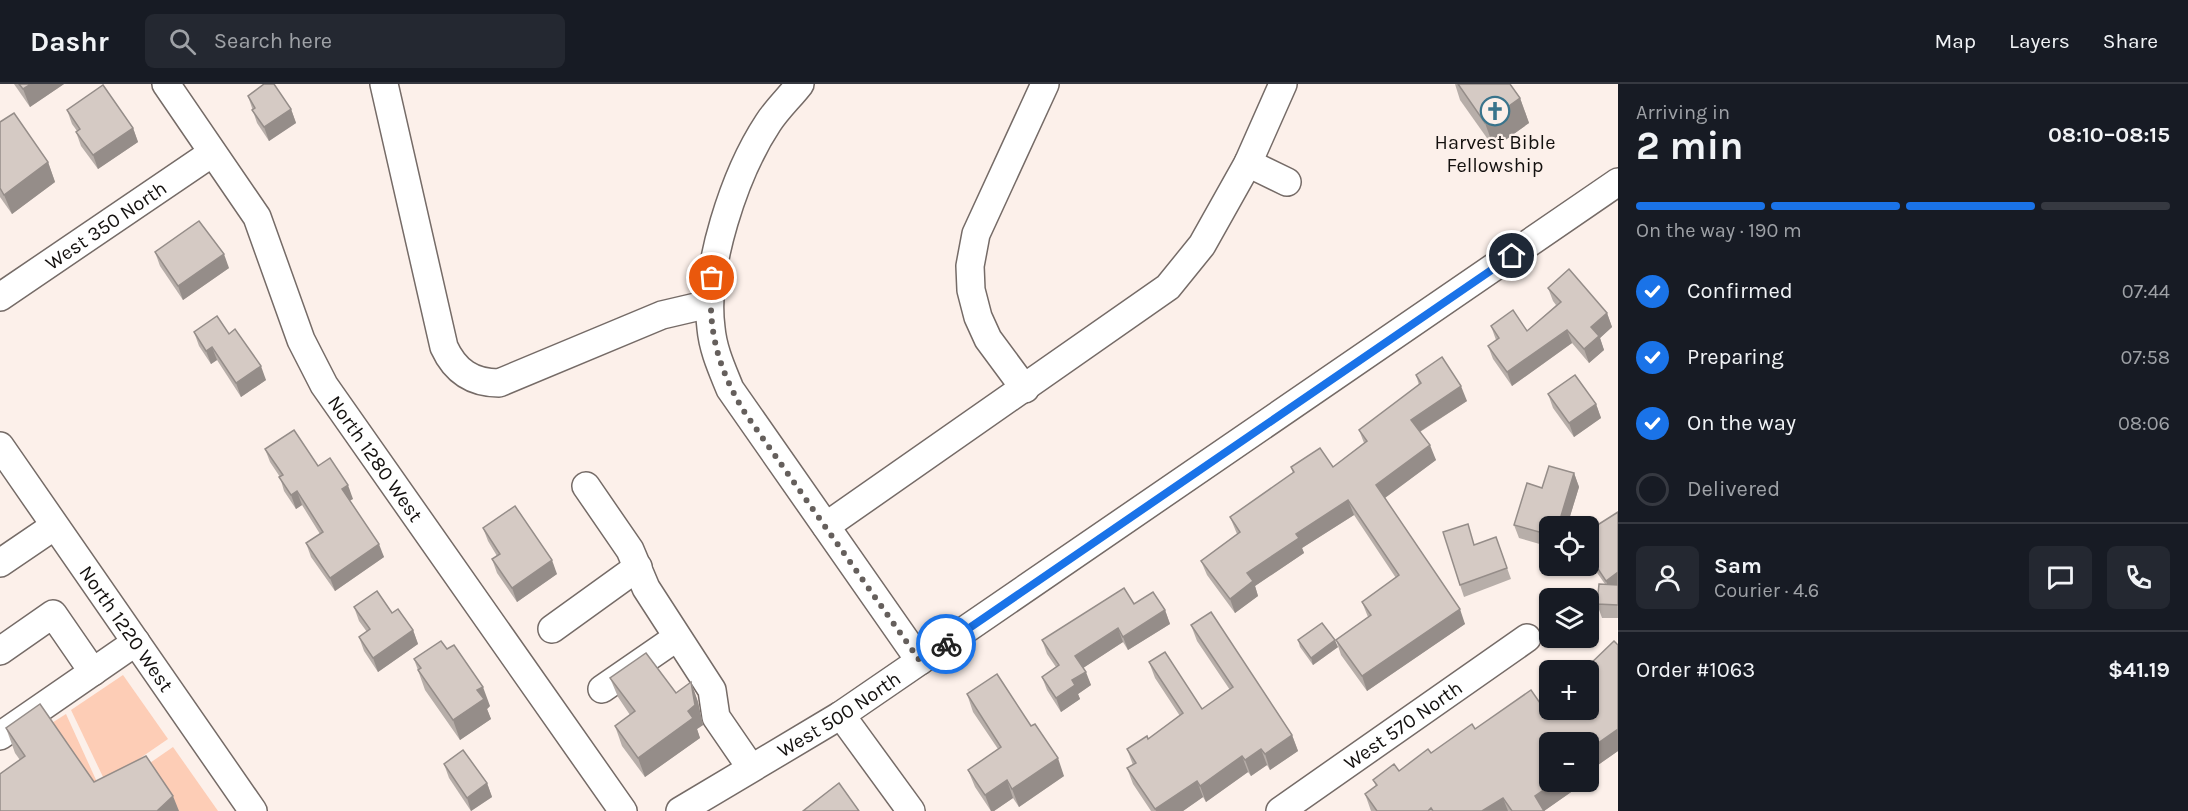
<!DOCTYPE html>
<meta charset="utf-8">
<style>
:root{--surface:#171b24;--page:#242831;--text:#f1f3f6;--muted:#9ea1a6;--line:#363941;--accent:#1a73e8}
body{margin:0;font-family:Karla,sans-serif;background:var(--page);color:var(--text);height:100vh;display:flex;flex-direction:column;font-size:22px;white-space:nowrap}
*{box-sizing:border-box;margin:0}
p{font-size:20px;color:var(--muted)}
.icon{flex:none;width:33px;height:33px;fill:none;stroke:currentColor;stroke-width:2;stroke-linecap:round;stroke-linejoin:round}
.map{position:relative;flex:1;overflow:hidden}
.details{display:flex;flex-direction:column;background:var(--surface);width:570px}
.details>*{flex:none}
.fabs{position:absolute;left:1539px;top:432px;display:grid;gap:12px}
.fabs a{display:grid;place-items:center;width:60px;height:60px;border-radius:9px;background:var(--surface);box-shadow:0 2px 4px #0004;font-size:30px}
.pin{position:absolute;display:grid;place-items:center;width:51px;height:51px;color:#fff;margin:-26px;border:3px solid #fff;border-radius:50%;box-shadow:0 2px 6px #0007}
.courier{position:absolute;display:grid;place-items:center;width:60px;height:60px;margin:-30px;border:4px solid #1a73e8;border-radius:50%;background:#fff;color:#222;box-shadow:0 2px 8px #0007}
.overview em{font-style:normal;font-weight:700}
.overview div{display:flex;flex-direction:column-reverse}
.overview{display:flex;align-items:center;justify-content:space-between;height:102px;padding:0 18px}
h1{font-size:39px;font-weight:700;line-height:45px}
.bar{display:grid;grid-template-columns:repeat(4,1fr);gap:9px 6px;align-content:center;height:72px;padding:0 18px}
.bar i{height:8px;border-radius:4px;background:var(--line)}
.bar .selected{background:var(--accent)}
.bar p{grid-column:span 4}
.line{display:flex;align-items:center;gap:15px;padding:0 18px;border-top:2px solid var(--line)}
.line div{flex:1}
.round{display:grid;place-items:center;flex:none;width:63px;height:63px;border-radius:9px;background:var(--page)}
ol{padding:0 18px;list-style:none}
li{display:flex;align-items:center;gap:18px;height:66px}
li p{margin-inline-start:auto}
li .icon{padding:6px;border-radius:50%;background:var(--accent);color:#fff;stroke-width:4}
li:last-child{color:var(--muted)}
li i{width:33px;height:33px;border:3px solid var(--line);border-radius:50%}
header{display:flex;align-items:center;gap:36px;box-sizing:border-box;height:84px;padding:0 30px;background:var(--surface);border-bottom:2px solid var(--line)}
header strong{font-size:28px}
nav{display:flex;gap:33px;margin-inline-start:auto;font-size:21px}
.search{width:420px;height:54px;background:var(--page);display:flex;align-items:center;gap:15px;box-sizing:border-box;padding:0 21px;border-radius:9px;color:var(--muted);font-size:22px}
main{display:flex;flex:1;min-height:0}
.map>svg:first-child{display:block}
.green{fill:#fdcdb6}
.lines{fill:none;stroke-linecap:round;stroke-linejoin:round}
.minor-casing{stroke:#756b67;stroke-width:30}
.minor{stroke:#fff;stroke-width:27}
.wall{fill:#b7aea9}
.shaded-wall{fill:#958d89}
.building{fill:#d5cac4;stroke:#958d89;stroke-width:1.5}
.done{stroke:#655f5c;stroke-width:6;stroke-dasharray:0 10.8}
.route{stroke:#1a73e8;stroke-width:8}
.labels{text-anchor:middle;stroke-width:4.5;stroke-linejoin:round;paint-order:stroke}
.poi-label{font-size:20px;fill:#14110f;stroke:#fcf0ea}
.street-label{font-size:20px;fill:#14110f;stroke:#fcf0ea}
</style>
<header>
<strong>Dashr</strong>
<div class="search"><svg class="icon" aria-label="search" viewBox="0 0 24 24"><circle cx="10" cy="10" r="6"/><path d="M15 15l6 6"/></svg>Search here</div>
<nav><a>Map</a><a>Layers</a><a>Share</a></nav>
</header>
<main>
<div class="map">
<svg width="1618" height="727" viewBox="0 0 1618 727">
<rect width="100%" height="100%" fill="#fcf0ea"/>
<g class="green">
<path d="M123,591l45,64 -51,35 -13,5 -33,-69z"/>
<path d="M66,630l31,68 -8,5 -42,-61z"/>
<path d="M173,663l45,64h-43l-54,-28z"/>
</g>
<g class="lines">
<g class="minor-casing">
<g id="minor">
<path id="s1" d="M166,0l91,133 44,123 23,45 299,426"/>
<path d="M384,0l60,263c11,24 28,36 55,36l163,-68 47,-11"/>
<path d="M800,0c-10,13 -23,25 -32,39 -33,50 -65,145 -57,205 2,22 11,41 19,61l190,272"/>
<path d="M1248,79l39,19"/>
<path id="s2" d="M0,213l212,-144"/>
<path d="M1025,305l-37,-50 -10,-22 -7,-27 -1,-24 6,-32 69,-150"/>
<path id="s3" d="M0,362l253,365"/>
<path d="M586,402l44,64 16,38 66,102 4,27 35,51"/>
<path d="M826,442l342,-239 34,-42 46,-82 35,-79"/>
<path d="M0,479l53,-36"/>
<path d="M552,545l86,-62"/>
<path d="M0,567l53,-37 40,58"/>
<path d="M602,605l74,-51"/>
<path d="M841,631l70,96"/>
<path d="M0,652l136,-94"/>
<path id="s4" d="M680,727l161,-96 777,-533"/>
<path id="s5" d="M1280,727l247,-173"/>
</g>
</g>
<use href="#minor" class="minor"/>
</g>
<g class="wall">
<path d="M14,0h50l-34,23z"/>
<path d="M1455,0h55l10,14 9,25 -35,25 -34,-48z"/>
<path d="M248,12l43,13 5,14 -27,18 -12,-18z"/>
<path d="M67,26l66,18 5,14 -40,27 -17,-23 -5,-14 1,-1 -5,-7z"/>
<path d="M0,38l48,40 7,20 -43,32 -12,-17z"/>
<path d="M155,168l74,16 -46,32 -23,-34z"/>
<path d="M1548,204l59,25 5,14 -12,11 4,12 -15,13 -17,-20 -60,43 -19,-27 -5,-13 8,-6 -5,-14 36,5 29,-26 -3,-4z"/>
<path d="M194,248l35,2 37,46 -25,17 -24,-37 -6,4 -12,-18z"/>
<path d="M1416,291l51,26 -47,31 16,28 -51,38 80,126 -98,67 -26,-36 -5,-15 32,-23 -6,-15 34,-24 -42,-63 -52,33 2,5 -49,33 3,10 -23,17 -28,-38 -6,-14 36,-27 -7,-17 63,-44 -2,-6h42l31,-24 -5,-13 60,-45z"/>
<path d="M1548,310l48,10 5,14 -27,19 -21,-29z"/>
<path d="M265,365l53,17 35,33 -3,1 34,57 -49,34 -24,-34 -5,-14 14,-9 -18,-29 -6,4 -12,-18 -4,-14 -10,-15z"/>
<path d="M1574,389l5,14 -12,39h-17v21l-31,-9 -5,-13 28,-37z"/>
<path d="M1618,428v106h-16l-5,-14 8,-20 -17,-24v-29z"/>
<path d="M483,444l74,46 -40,28 -20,-29 -5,-14 5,-3 -9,-15z"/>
<path d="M1496,453l15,42 -47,18 -4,-12 15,-40z"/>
<path d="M1134,520l31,6 5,14 -42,26 -5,-8 -40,26 8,17 -13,9 2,5 -19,13 -14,-22 -5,-13 14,-10 -9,-13 -5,-14z"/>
<path d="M354,523l38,6 21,17 5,14 -40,28 -14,-21 -5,-14 8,-5 -8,-11z"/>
<path d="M1191,541l101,110 6,16 -28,19 -3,-5 -16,11 -3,-4 -42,30 -3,-5 -20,14h-32l-18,-27 -6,-16 6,-3 -6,-16 21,-10 32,-23 -25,-38 -6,-16 53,47 28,-19 -33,-49z"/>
<path d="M1298,556l40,7 -25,18 -13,-18z"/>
<path d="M414,575l76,47 -3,3 4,10 -31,21 -35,-50z"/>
<path d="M610,594l66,15 15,-11 7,20 5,23 -6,4 3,9 -55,39 -23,-31 -7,-20 15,-11 -12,-18z"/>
<path d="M967,610l97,82 -45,31 -6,-9 -19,13h-3l-16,-24 -7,-17 30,-21 -25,-37z"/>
<path d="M1540,619l78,48 -30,21v-30l-38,40h26l-4,2 2,6 -30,21h-173l-6,-17 11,-8 -3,-6 26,-9 76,-42z"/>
<path d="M6,644l88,54 -74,-22 -5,-7z"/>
<path d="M444,680l43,19 5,14 -21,14 -22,-33z"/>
</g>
<g class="shaded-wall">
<path d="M31,0h33l-34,23 -7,-18z"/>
<path d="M1520,14l9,25 -35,25 -9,-25z"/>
<path d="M291,25l5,14 -27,18 -5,-14z"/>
<path d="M133,44l5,14 -40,27 -5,-14z"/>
<path d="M48,78l7,20 -43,32 -8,-19z"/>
<path d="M224,170l5,14 -46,32 -5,-14z"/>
<path d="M1607,229l5,14 -12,11 4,12 -15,13 -5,-14 7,-22z"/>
<path d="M1567,246l5,13 -60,43 -5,-14z"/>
<path d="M212,263l5,13 -6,4 -5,-13z"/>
<path d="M261,282l5,14 -25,17 -5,-14z"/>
<path d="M1461,302l6,15 -51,33 -5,-14z"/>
<path d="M1596,320l5,14 -27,19 -5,-14z"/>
<path d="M1430,361l6,15 -54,40 -6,-15z"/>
<path d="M1574,389l5,14 -12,39h-9z"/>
<path d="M348,401l5,14 -6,3 -5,-13z"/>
<path d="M297,407l5,14 -6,4 -5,-14z"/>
<path d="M1348,416l6,15 -52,33 2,5 -49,33 3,10 -23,17 -5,-14 17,-26 49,-39z"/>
<path d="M379,460l5,13 -49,34 -5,-13z"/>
<path d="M552,476l5,14 -40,28 -5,-14z"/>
<path d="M1618,488v16l-7,6 -5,-13z"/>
<path d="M1460,525l5,15 -98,67 -5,-15z"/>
<path d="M1165,526l5,14 -42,26 -5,-13z"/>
<path d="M1118,544l5,14 -43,28 -5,-14z"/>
<path d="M413,546l5,14 -40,28 -5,-14z"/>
<path d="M1335,556l3,7 -25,18 -2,-7z"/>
<path d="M1086,588l5,13 -13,9 2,5 -19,13 -5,-14 16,-18z"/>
<path d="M691,598l7,20 5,23 -6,4 3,9 -55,39 -7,-19 50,-47z"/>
<path d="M483,603l7,19 -3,3 4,10 -31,21 -7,-20 24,-30z"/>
<path d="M1618,645v22l-30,21v-22z"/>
<path d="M1292,651l6,16 -28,19 -5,-16z"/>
<path d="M1261,665l6,16 -16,11 -6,-16z"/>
<path d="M1242,672l6,16 -42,30 -6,-16z"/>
<path d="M1058,674l6,18 -45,31 -7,-18z"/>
<path d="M1007,696l6,18 -19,13h-3l-6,-16z"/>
<path d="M1197,697l6,16 -20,14h-27l-1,-2z"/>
<path d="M1555,698h21l-4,2 2,6 -30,21 -9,-15z"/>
<path d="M487,699l5,14 -21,14 -4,-13z"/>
<path d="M173,712l6,15h-22z"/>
<path d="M1503,714l5,13h-26z"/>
</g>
<g class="building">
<path d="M19,0h12l-8,5z"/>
<path d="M264,0h10l17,25 -27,18 -12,-17 3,-2 -7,-12z"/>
<path d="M1458,0h52l10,14 -35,25z"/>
<path d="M103,1l30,43 -40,27 -17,-23 4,-3 -13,-19z"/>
<path d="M14,29l34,49 -44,33 -4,-7v-66z"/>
<path d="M199,137l25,33 -46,32 -23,-34z"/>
<path d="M1569,185l38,44 -16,14 8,9 -15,13 -17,-19 -60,42 -19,-26 11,-8 -8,-12 22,-16 14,21 34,-29 -13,-14z"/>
<path d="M217,232l12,18 6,-5 26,37 -25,17 -24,-36 -6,4 -12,-19z"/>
<path d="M1442,273l19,29 -50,34 19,25 -54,40 84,124 -98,67 -26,-36 35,-25 -9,-13 37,-27 -51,-75 -52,34 3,4 -52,35 6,8 -23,18 -29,-38 39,-29 -10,-15 64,-45 -3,-5 29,-19 13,19 34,-26 -8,-11 62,-47 -5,-8z"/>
<path d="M1575,291l21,29 -27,19 -21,-29z"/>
<path d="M294,346l24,36 12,-8 18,27 -6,4 37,55 -49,34 -24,-35 17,-11 -26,-41 -6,4 -12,-18 4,-2 -18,-26z"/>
<path d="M1549,382l25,7 -16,53h-8v9l-36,-10 13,-42 15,5z"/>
<path d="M515,422l37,54 -40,28 -20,-29 8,-5 -17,-26z"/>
<path d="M1618,428v60l-12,9 -18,-27v-23z"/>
<path d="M1468,440l6,21 22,-8 11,31 -47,17 -17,-53z"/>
<path d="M1599,500l19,1v20l-21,-1z"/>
<path d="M1124,504l10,16 19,-12 12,18 -42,27 -5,-9 -43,28 11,16 -14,8 3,5 -19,13 -14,-21 17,-12 -17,-25z"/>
<path d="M377,507l15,22 6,-4 15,21 -40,28 -14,-21 11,-8 -16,-22z"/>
<path d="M1211,528l81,123 -27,19 -4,-5 -16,11 -3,-4 -42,30 -3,-5 -42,28 -28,-41 9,-5 -9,-14 20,-13 1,3 35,-26 -34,-51 16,-10 37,57 31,-22 -42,-62z"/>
<path d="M1322,539l13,17 -24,18 -13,-18z"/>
<path d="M441,557l6,8 7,-4 29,42 -6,3 7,9 -31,21 -35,-50 3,-2 -7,-9z"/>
<path d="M1614,557l4,4v84l-30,21v-8h-38v40h5l-20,14 9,15h-32l-9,-13 -21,13h-49l-2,-3 -3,3h-51l-12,-17 12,-9 -4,-5 21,-16 5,7 29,-22 3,4 41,-29 3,5 56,-39 9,13 10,-6v13h38v-40h-4z"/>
<path d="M646,569l30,40 15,-11 4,23 -7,6 5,7 -55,40 -23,-32 20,-15 -25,-33z"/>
<path d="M997,590l34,52 4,-2 23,34 -46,31 -5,-9 -22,15 -17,-25 33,-23 -34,-53z"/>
<path d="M40,620l54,78 52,-26 27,40 -16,15h-157v-37l25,-18 -19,-28z"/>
<path d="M463,666l24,33 -20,15 -23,-34z"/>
<path d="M839,699l20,28h-56z"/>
</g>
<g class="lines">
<path class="done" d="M712,194c-5,51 6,91 33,135l175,248 26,-17"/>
<path class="route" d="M946,560l566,-388"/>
</g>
<defs>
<g id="church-ring" transform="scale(1.5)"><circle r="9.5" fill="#fcf0ea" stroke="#39748c" stroke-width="1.5"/><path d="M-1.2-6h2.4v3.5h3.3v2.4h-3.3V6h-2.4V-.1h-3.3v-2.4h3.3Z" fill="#39748c"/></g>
</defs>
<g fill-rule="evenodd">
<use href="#church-ring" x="1495" y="27"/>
</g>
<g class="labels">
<g class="poi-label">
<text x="1495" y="65">Harvest Bible<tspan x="1495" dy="23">Fellowship</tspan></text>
</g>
<g class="street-label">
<text dy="7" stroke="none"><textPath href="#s2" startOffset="128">West 350 North</textPath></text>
<text dy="7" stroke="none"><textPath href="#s1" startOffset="432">North 1280 West</textPath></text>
<text dy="7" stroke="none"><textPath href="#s3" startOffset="222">North 1220 West</textPath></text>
<text dy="7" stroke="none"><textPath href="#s4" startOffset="186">West 500 North</textPath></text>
<text dy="7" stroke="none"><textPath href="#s5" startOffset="150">West 570 North</textPath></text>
</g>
</g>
</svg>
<div class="fabs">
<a><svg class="icon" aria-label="locate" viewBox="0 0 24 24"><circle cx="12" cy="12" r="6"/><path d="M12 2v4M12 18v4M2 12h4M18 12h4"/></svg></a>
<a><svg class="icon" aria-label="layers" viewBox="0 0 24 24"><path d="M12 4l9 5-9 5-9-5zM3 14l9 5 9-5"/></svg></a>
<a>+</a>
<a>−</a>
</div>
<div class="pin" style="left:712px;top:194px;background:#ea580c"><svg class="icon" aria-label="bag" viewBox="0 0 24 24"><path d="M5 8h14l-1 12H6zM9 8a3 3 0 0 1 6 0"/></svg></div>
<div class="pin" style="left:1512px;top:172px;background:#1f2937"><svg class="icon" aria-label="home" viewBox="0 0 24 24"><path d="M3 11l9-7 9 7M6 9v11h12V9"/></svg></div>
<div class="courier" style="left:946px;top:560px"><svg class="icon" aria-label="bike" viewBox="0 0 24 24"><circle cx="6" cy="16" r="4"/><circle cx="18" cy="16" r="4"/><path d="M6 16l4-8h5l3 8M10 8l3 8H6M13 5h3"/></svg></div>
</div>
<section class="details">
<div class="overview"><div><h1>2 min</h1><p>Arriving in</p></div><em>08:10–08:15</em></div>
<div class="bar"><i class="selected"></i><i class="selected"></i><i class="selected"></i><i></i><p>On the way · 190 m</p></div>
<ol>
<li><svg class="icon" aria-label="check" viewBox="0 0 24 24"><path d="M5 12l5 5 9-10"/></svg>Confirmed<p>07:44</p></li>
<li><svg class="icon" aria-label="check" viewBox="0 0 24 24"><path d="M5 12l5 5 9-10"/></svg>Preparing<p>07:58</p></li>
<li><svg class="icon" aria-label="check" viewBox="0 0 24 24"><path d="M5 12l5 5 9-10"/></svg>On the way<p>08:06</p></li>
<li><i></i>Delivered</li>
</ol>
<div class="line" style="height:108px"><a class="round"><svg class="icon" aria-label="person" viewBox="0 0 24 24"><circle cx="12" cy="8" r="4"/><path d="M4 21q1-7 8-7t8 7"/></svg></a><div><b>Sam</b><p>Courier · 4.6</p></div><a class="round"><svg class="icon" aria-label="chat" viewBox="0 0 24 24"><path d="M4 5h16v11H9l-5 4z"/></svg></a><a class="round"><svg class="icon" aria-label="phone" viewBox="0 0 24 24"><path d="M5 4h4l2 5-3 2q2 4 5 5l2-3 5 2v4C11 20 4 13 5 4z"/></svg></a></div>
<div class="line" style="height:78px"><div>Order #1063</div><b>$41.19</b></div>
</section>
</main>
